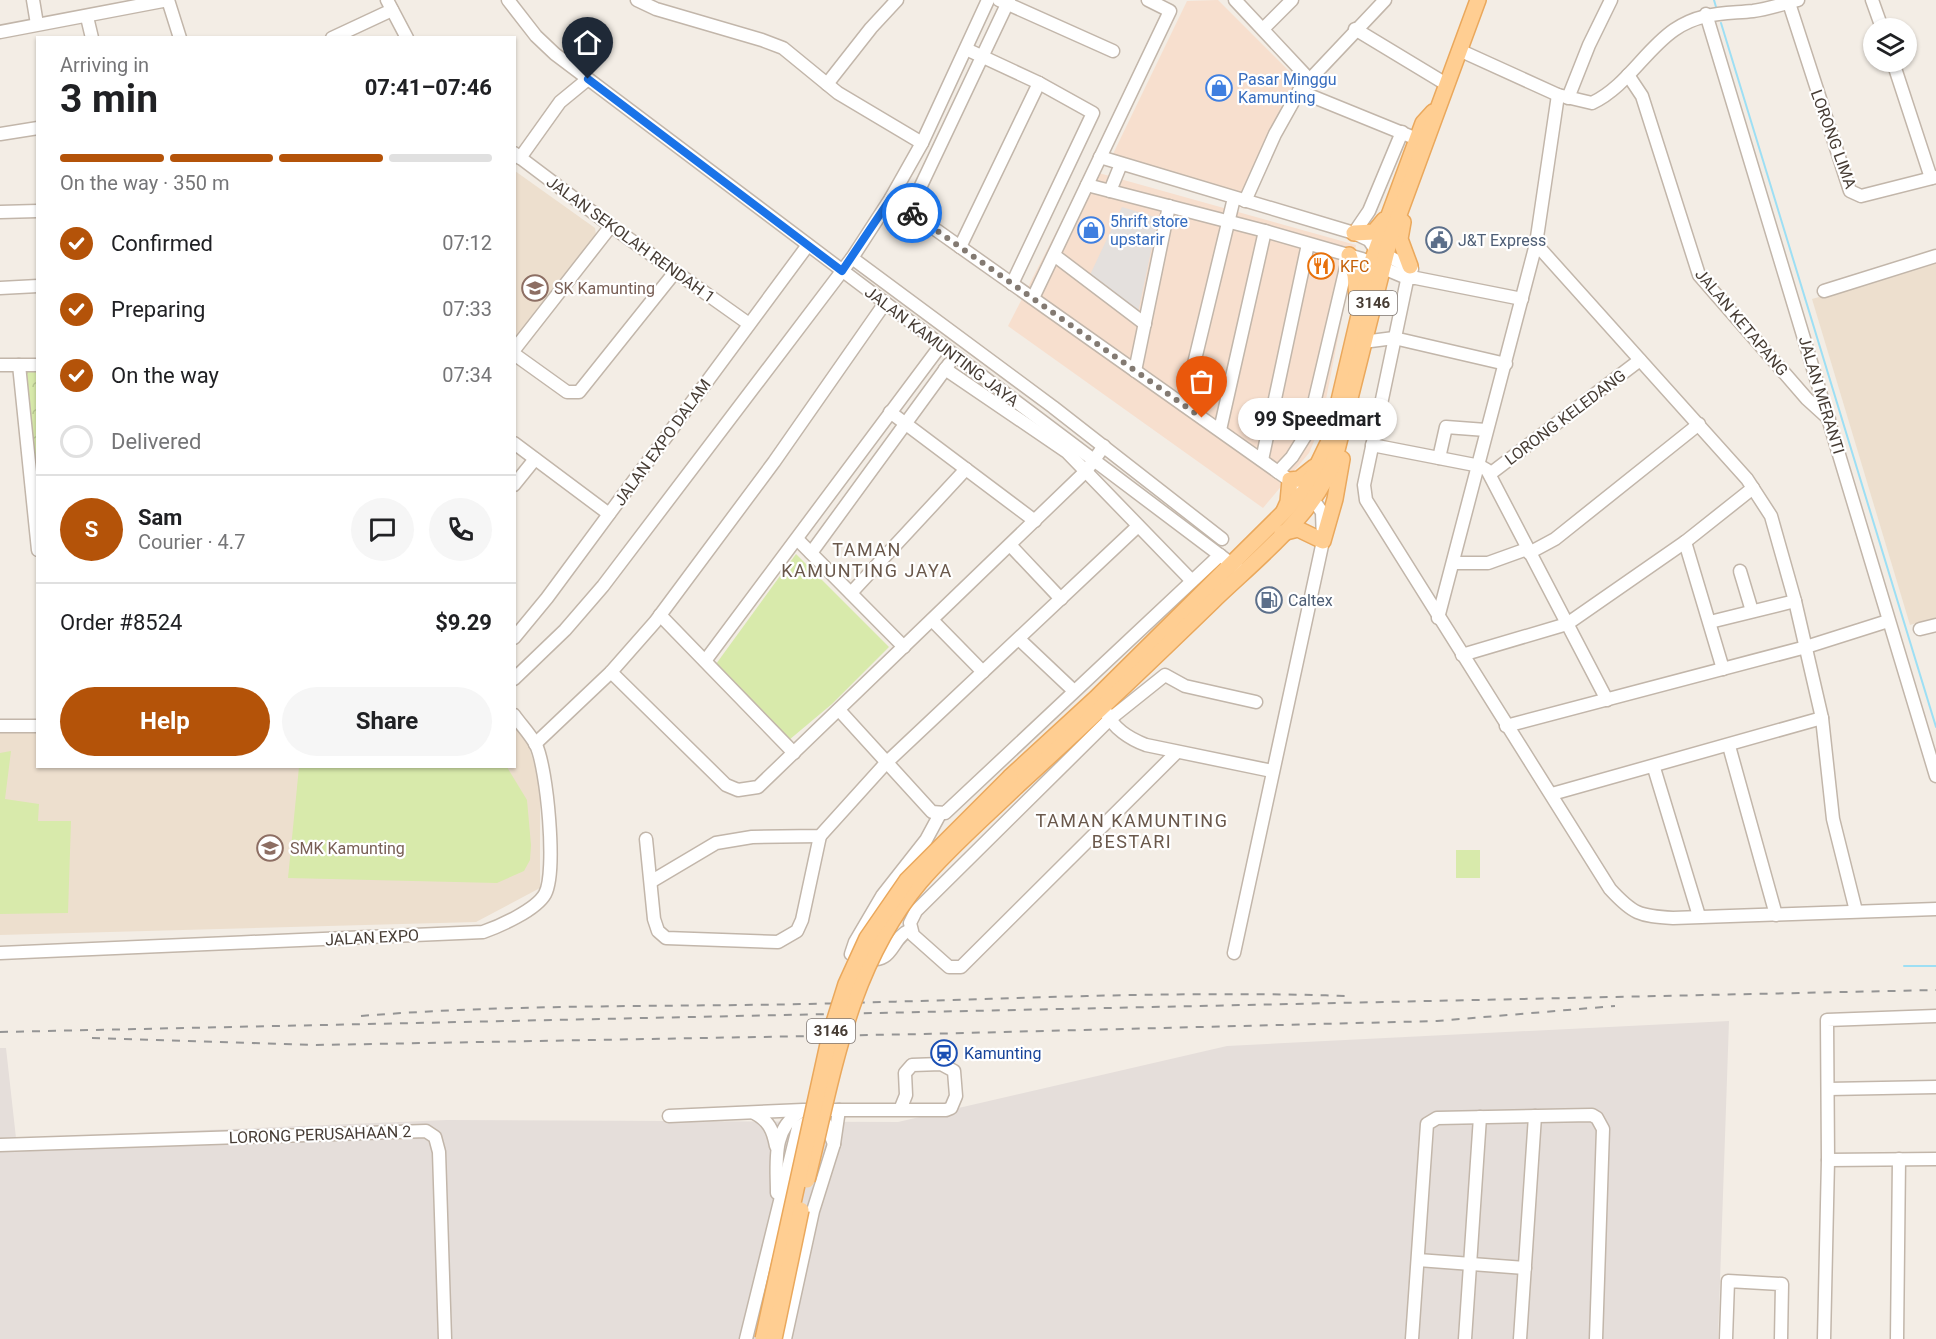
<!DOCTYPE html>
<meta charset="utf-8">
<style>
:root{--surface:#fff;--page:#f6f6f6;--text:#202124;--muted:#757577;--line:#e0e0e0;--accent:#b45309}
body{margin:0;font-family:Roboto,sans-serif;background:var(--page);color:var(--text);height:100vh;display:flex;flex-direction:column;font-size:22px;white-space:nowrap}
*{box-sizing:border-box;margin:0}
p{font-size:20px;color:var(--muted)}
.icon{flex:none;width:33px;height:33px;fill:none;stroke:currentColor;stroke-width:2;stroke-linecap:round;stroke-linejoin:round}
.map{position:relative;flex:1;overflow:hidden}
.drawer{position:absolute;left:36px;top:36px;width:480px;height:732px;display:flex;flex-direction:column;background:var(--surface);border-radius:0px;box-shadow:0 2px 4px #0004}
.drawer>*{flex:none}
.fabs{position:absolute;left:1863px;top:18px;display:grid;gap:12px}
.fabs a{display:grid;place-items:center;width:54px;height:54px;border-radius:50%;background:var(--surface);box-shadow:0 2px 4px #0004;font-size:30px}
.pin{position:absolute;display:grid;place-items:center;width:51px;height:51px;color:#fff;margin:-62px -26px;border-radius:50% 50% 50% 0;rotate:-45deg;box-shadow:0 0 6px #0007}
.pin .icon{rotate:45deg}
.courier{position:absolute;display:grid;place-items:center;width:60px;height:60px;margin:-30px;border:4px solid #1a73e8;border-radius:50%;background:#fff;color:#222;box-shadow:0 2px 8px #0007}
.bubble{position:absolute;height:42px;border-radius:21px;background:var(--surface);box-shadow:0 2px 4px #0004;font-size:20px;font-weight:700;line-height:42px;text-align:center}
.summary em{font-style:normal;font-weight:700}
.summary div{display:flex;flex-direction:column-reverse}
.summary{display:flex;align-items:center;justify-content:space-between;height:102px;padding:0 24px}
h1{font-size:39px;font-weight:700;line-height:45px}
.bar{display:grid;grid-template-columns:repeat(4,1fr);gap:9px 6px;align-content:center;height:72px;padding:0 24px}
.bar i{height:8px;border-radius:4px;background:var(--line)}
.bar .active{background:var(--accent)}
.bar p{grid-column:span 4}
.line{display:flex;align-items:center;gap:15px;padding:0 24px;border-top:2px solid var(--line)}
.line div{flex:1}
.round{display:grid;place-items:center;flex:none;width:63px;height:63px;border-radius:32px;background:var(--page)}
ol{padding:0 24px;list-style:none}
li{display:flex;align-items:center;gap:18px;height:66px}
li p{margin-inline-start:auto}
li .icon{padding:6px;border-radius:50%;background:var(--accent);color:#fff;stroke-width:4}
li:last-child{color:var(--muted)}
li i{width:33px;height:33px;border:3px solid var(--line);border-radius:50%}
.action{display:flex;gap:12px;margin-top:auto;padding:12px 24px}
.action a{flex:1;height:69px;border-radius:36px;background:var(--accent);color:#fff;font-size:24px;font-weight:700;line-height:69px;text-align:center}
.action a+a{background:var(--page);color:var(--text)}
.map>svg:first-child{display:block}
.commercial{fill:#f7dfce}
.industrial{fill:#e5deda}
.education{fill:#eddfce}
.grass{fill:#d8eaab}
.forest{fill:url(#forest-crowns)}
.parking{fill:#e4e0dd}
.lines{fill:none;stroke-linecap:round;stroke-linejoin:round}
.stream{stroke:#9ddff4;stroke-width:2}
.minor-casing{stroke:#c2b6aa;stroke-width:15}
.major-casing{stroke:#eaa85c;stroke-width:18}
.minor{stroke:#fff;stroke-width:12}
.major{stroke:#ffce92;stroke-width:15}
.rail{stroke:#959595;stroke-width:2;stroke-dasharray:8 8;stroke-linecap:butt}
.major-bridge-casing{stroke:#eaa85c;stroke-width:18;stroke-linecap:butt}
.major-bridge{stroke:#ffce92;stroke-width:15}
.done{stroke:#837a72;stroke-width:6;stroke-dasharray:0 10.8}
.route{stroke:#1a73e8;stroke-width:8}
.labels{text-anchor:middle;stroke-width:4.5;stroke-linejoin:round;paint-order:stroke}
.shield{fill:#fff;stroke:#7e7671;stroke-width:1.5}
.shield-label{font-size:15px;font-weight:bold;fill:#463c34}
.shop-label{font-size:16px;fill:#366cbe;stroke:#fff;text-anchor:start}
.street-label{font-size:16px;fill:#463c34;stroke:#fff}
.service-label{font-size:16px;fill:#4e5e75;stroke:#fff;text-anchor:start}
.food-label{font-size:16px;fill:#c56008;stroke:#fff;text-anchor:start}
.education-label{font-size:16px;fill:#785e54;stroke:#fff;text-anchor:start}
.transit-label{font-size:16px;fill:#164399;stroke:#fff;text-anchor:start}
.neighbourhood-label{font-size:18px;letter-spacing:1.5px;fill:#6a584b;stroke:#fff}
</style>
<div class="map">
<svg width="1936" height="1339" viewBox="0 0 1936 1339">
<defs>
<pattern id="forest-crowns" width="20" height="18" patternUnits="userSpaceOnUse" patternTransform="scale(1.5)"><rect width="20" height="18" fill="#d8eaab"/><path d="M2 6a3 3 0 1 1 6 0M12 15a3 3 0 1 1 6 0" fill="none" stroke="#bbca94"/></pattern>
</defs>
<rect width="100%" height="100%" fill="#f3ede5"/>
<g class="commercial">
<path d="M1218,0l79,79 -54,115 -131,-38 75,-155z"/>
<path d="M1088,170l268,75 -35,180 -12,28 -46,55 -255,-182z"/>
</g>
<path class="industrial" d="M1729,1021l-11,318h-1718v-291h6l10,90 431,-18 451,2 329,-76z"/>
<g class="education">
<path d="M515,171l80,57 1,7 -81,105z"/>
<path d="M1936,263v355l-26,7 -98,-326z"/>
<path d="M515,724l12,17 13,41v106l-64,34 -476,13v-205l37,-2 1,38h476z"/>
</g>
<g class="grass">
<path d="M796,554l93,93 -57,57 -43,36 -73,-76z"/>
<path d="M11,751l-6,48 34,5 -1,17h33l-3,92 -68,1v-161z"/>
<path d="M299,767h208l20,33 4,45 -1,15 -6,11 -27,12 -209,-5z"/>
<rect x="1456" y="850" width="24" height="28"/>
</g>
<path class="forest" d="M23,371h14v125z"/>
<path class="parking" d="M1122,207l36,11 -20,95 -49,-36z"/>
<g class="lines">
<g class="stream">
<path d="M1714,0l2,7"/>
<path d="M1721,23l215,704"/>
<path d="M1904,966h32"/>
</g>
<g class="minor-casing">
<g id="minor">
<path d="M33,0l4,24"/>
<path d="M387,0l20,38"/>
<path d="M508,0l28,36 19,18 682,514"/>
<path d="M637,0l19,9 106,31 21,8 55,45 84,50"/>
<path d="M999,0l114,51"/>
<path d="M1235,0l74,79"/>
<path d="M1788,0l62,191 11,5 75,-19"/>
<path d="M1872,0l10,28"/>
<path d="M1706,14l230,762"/>
<path d="M87,17l5,21"/>
<path d="M1263,29l29,-29"/>
<path d="M1355,29l91,55"/>
<path d="M0,32l168,-32 12,38"/>
<path d="M332,38l60,-28"/>
<path d="M966,49l73,34 54,30 -81,171"/>
<path d="M1459,50l99,45 34,8c34,-16 53,-53 82,-73 26,-18 50,-16 79,-19 15,-2 30,-7 45,-11"/>
<path d="M1893,62l38,116"/>
<path d="M1628,75l14,21 57,179 108,124 22,20"/>
<path d="M827,84l44,-56 26,-28"/>
<path d="M1299,91l118,48"/>
<path d="M1568,98l21,-53 22,-45"/>
<path d="M0,134l38,-6"/>
<path d="M514,153l97,73 138,98"/>
<path d="M1100,157l254,76 15,7 6,9 37,20"/>
<path d="M520,158l40,-56 28,-23"/>
<path d="M1087,185l178,46 97,28 45,19h9l106,21"/>
<path d="M1110,191l11,-27"/>
<path d="M891,198l404,286"/>
<path d="M1245,201l30,-67 24,-43 86,-91"/>
<path d="M909,211l100,-211"/>
<path d="M0,212l38,-1"/>
<path d="M1354,233l15,-22 33,-79"/>
<path d="M1536,244l211,235 24,37 24,85 27,117 11,101 23,92"/>
<path d="M960,247l79,-164"/>
<path d="M1054,255l91,69"/>
<path d="M852,258l201,149 169,132"/>
<path d="M1410,266l-46,219 2,15 244,389c23,25 29,27 63,29l263,-9"/>
<path d="M0,288l38,-2"/>
<path d="M1824,291l112,-35"/>
<path d="M1033,298l137,-287 -22,-11"/>
<path d="M1363,342l31,-4 112,26"/>
<path d="M514,350l97,-124"/>
<path d="M514,354l53,38h12l96,-120"/>
<path d="M0,365h38"/>
<path d="M19,365l19,185"/>
<path d="M945,369l122,83 125,129"/>
<path d="M1135,371l34,-165"/>
<path d="M1184,405l50,-207"/>
<path d="M890,412l145,109"/>
<path d="M1220,430l45,-199"/>
<path d="M514,443l95,71"/>
<path d="M1372,445l108,21 7,4 120,230"/>
<path d="M1439,458l7,-31 40,3"/>
<path d="M1262,460l46,-216"/>
<path d="M1278,472l14,-15 15,-24 42,-178"/>
<path d="M1490,474l150,-114"/>
<path d="M514,485l21,-26"/>
<path d="M797,539l107,108"/>
<path d="M1685,542l38,127"/>
<path d="M1010,545l51,54"/>
<path d="M811,553l138,-189"/>
<path d="M1529,553l26,-14 144,-115"/>
<path d="M1453,563h35l39,-14"/>
<path d="M1740,571l12,40"/>
<path d="M851,593l115,-124"/>
<path d="M660,615l134,138"/>
<path d="M1438,618l98,-374 22,-149"/>
<path d="M932,620l51,52"/>
<path d="M1710,622l85,-21"/>
<path d="M1920,629l16,-4"/>
<path d="M514,638l33,-40 261,-353"/>
<path d="M1019,639l55,52"/>
<path d="M1462,655l105,-31 118,-82 68,-54"/>
<path d="M705,661l236,-316"/>
<path d="M611,672l115,113 12,5 20,-3 328,-316 18,-25"/>
<path d="M514,679l51,-49 38,-44 249,-328 39,-60 31,-55 66,-143"/>
<path d="M839,710l93,102 13,1 275,-258"/>
<path d="M1106,712c7,16 24,27 40,33l126,26"/>
<path d="M0,726h38"/>
<path d="M1506,726l300,-79 82,-26"/>
<path d="M535,744l76,-72 44,-50 119,-160 111,-159"/>
<path d="M1729,746l47,169"/>
<path d="M1177,752l-216,215h-12l-36,-32 -3,-12 6,-12 194,-192 55,-44 20,11 71,16"/>
<path d="M1654,768l45,148"/>
<path d="M1552,794l270,-76"/>
<path d="M646,839l8,80 4,12 8,7 112,4 19,-11 5,-11 18,-84"/>
<path d="M652,881l64,-38 36,-6 68,-1 66,-73 252,-237"/>
<path d="M910,930c-20,8 -15,34 -45,29 -6,-1 -9,-1 -14,-5l4,-12 27,-46 44,-56 14,-26"/>
<path d="M0,953c161,-8 322,-13 483,-21 17,-6 53,-22 62,-38 12,-22 2,-126 -9,-149 -6,-11 -15,-20 -22,-30"/>
<path d="M1234,953l89,-412 -1,-29 -13,-18"/>
<path d="M1828,1089l108,-2"/>
<path d="M754,1113c15,8 19,17 22,33"/>
<path d="M669,1116l134,-6h143l5,-2 5,-12 -2,-25 -13,-7 -29,1 -7,8 1,22 -6,15"/>
<path d="M0,1145l426,-14 9,6 4,15 6,187"/>
<path d="M1828,1160l108,-1"/>
<path d="M777,1193c0,-31 -6,-63 24,-82"/>
<path d="M1418,1260l107,8"/>
<path d="M746,1339l52,-211c10,-9 17,-7 28,-4l8,20"/>
<path d="M785,1339l28,-128 21,-67 5,-34"/>
<path d="M1412,1339l15,-215 10,-6 155,-3 5,3 6,11 -7,210"/>
<path d="M1465,1339l15,-222"/>
<path d="M1520,1339l15,-223"/>
<path d="M1726,1339l2,-58 54,3 -1,55"/>
<path d="M1824,1339l4,-179 -1,-140 109,-4"/>
<path d="M1897,1339l2,-180"/>
</g>
</g>
<g class="major-casing">
<g id="major">
<path d="M1403,222l-3,17 10,27"/>
<path d="M1354,233l20,-1 10,-12"/>
<path d="M1349,255l6,20 2,22"/>
<path d="M1284,511l4,-9 2,-22 9,-1 15,-12"/>
<path d="M1282,533l16,-4 25,12 12,-42 7,-40"/>
<path d="M1010,777l86,-79 209,-207 25,-52 41,-175 52,-141 10,-11"/>
<path d="M1017,786c66,-60 131,-122 195,-184 42,-41 108,-91 124,-148l54,-215 88,-239"/>
</g>
</g>
<use href="#minor" class="minor"/>
<use href="#major" class="major"/>
<g class="rail">
<path d="M361,1016c148,-12 297,-9 446,-12 180,-4 360,-14 540,-8"/>
<path d="M0,1032l1936,-42"/>
<path d="M92,1038l224,7 608,-11 513,-13 178,-15"/>
</g>
<g class="major-bridge-casing">
<g id="major-bridge">
<path d="M807,1180c26,-105 41,-212 113,-298 29,-34 65,-65 97,-96"/>
<path d="M763,1339l67,-304 16,-51 21,-46 40,-58 103,-103"/>
<path d="M774,1339l27,-129"/>
</g>
</g>
<use href="#major-bridge" class="major-bridge"/>
</g>
<g class="lines">
<path class="done" d="M912,213l290,205"/>
<path class="route" d="M588,79l254,192 49,-73 21,15"/>
</g>
<defs>
<g id="shop-ring" transform="scale(1.35)"><circle r="9.5" fill="#fff" stroke="#3f7fe0" stroke-width="1.5"/><path d="M-5-2.5h2.3a2.7 3.5 0 0 1 5.4 0H5L5.5 6h-11ZM-1.5-2.5h3a1.5 2.3 0 0 0-3 0Z" fill="#3f7fe0"/></g>
<g id="civic-ring" transform="scale(1.35)"><circle r="9.5" fill="#fff" stroke="#5c6f8a" stroke-width="1.5"/><path d="M-.6-6.5H3V-4.5H.6V-3L4-1V1h2V6H-6V1h2V-1L-.6-3ZM-1.2 2.5V6h2.4V2.5Z" fill="#5c6f8a"/></g>
<g id="restaurant-ring" transform="scale(1.35)"><circle r="9.5" fill="#fff" stroke="#e8710a" stroke-width="1.5"/><path d="M-5-6h1v4h1v-4h1v4h1v-4h1v5L-1.5 .5V6h-2V.5L-5-1ZM5-6V6H3V1.5H1.5Q1.5-4 5-6Z" fill="#e8710a"/></g>
<g id="school-ring" transform="scale(1.35)"><circle r="9.5" fill="#fff" stroke="#8d6e63" stroke-width="1.5"/><path d="M0-5L7-2L0 1L-7-2ZM-4 1L0 2.5L4 1V4Q0 6-4 4Z" fill="#8d6e63"/></g>
<g id="fuel-ring" transform="scale(1.35)"><circle r="9.5" fill="#fff" stroke="#5c6f8a" stroke-width="1.5"/><path d="M-5.5-6h7V0h2V4h1.3V-2.5L3-4.5l.8-.8L6-3V5H2.5V1h-1V6h-7ZM-4.2-4.7v3.2H.2V-4.7Z" fill="#5c6f8a"/></g>
<g id="station-ring" transform="scale(1.35)"><circle r="9.5" fill="#fff" stroke="#1a4fb4" stroke-width="1.5"/><path d="M-3-6H3Q5-6 5-4V2Q5 4 3 4L4.5 6H3L1.5 4h-3L-3 6H-4.5L-3 4Q-5 4-5 2V-4Q-5-6-3-6ZM-3.5-4v3h7v-3ZM-3.5 1v1.5H-2V1ZM2 1v1.5H3.5V1Z" fill="#1a4fb4"/></g>
</defs>
<g fill-rule="evenodd">
<use href="#shop-ring" x="1219" y="88"/>
<use href="#shop-ring" x="1091" y="230"/>
<use href="#civic-ring" x="1439" y="240"/>
<use href="#restaurant-ring" x="1321" y="266"/>
<use href="#school-ring" x="535" y="288"/>
<use href="#fuel-ring" x="1269" y="600"/>
<use href="#school-ring" x="270" y="848"/>
<use href="#station-ring" x="944" y="1053"/>
</g>
<g class="labels">
<g class="shield">
<rect x="1349" y="291" width="48" height="24" rx="4.5"/>
<rect x="807" y="1019" width="48" height="24" rx="4.5"/>
</g>
<g class="shield-label">
<text x="1373" y="308">3146</text>
<text x="831" y="1036">3146</text>
</g>
<g class="shop-label">
<text x="1238" y="85">Pasar Minggu<tspan x="1238" dy="18">Kamunting</tspan></text>
<text x="1110" y="227">5hrift store<tspan x="1110" dy="18">upstarir</tspan></text>
</g>
<g class="street-label">
<text transform="translate(1834 139) rotate(70)" y="6">LORONG LIMA</text>
<text transform="translate(631 239) rotate(36)" y="6">JALAN SEKOLAH RENDAH 1</text>
<text transform="translate(1742 322) rotate(50)" y="6">JALAN KETAPANG</text>
<text transform="translate(942 346) rotate(37)" y="6">JALAN KAMUNTING JAYA</text>
<text transform="translate(1822 395) rotate(73)" y="6">JALAN MERANTI</text>
<text transform="translate(1565 417) rotate(-37)" y="6">LORONG KELEDANG</text>
<text transform="translate(662 442) rotate(-54)" y="6">JALAN EXPO DALAM</text>
<text transform="translate(372 937) rotate(-3)" y="6">JALAN EXPO</text>
<text transform="translate(320 1134) rotate(-2)" y="6">LORONG PERUSAHAAN 2</text>
</g>
<g class="service-label">
<text x="1458" y="246">J&amp;T Express</text>
<text x="1288" y="606">Caltex</text>
</g>
<g class="food-label">
<text x="1340" y="272">KFC</text>
</g>
<g class="education-label">
<text x="554" y="294">SK Kamunting</text>
<text x="290" y="854">SMK Kamunting</text>
</g>
<g class="transit-label">
<text x="964" y="1059">Kamunting</text>
</g>
<g class="neighbourhood-label">
<text x="867" y="556">TAMAN<tspan x="867" dy="21">KAMUNTING JAYA</tspan></text>
<text x="1132" y="827">TAMAN KAMUNTING<tspan x="1132" dy="21">BESTARI</tspan></text>
</g>
</g>
</svg>
<div class="fabs">
<a><svg class="icon" aria-label="layers" viewBox="0 0 24 24"><path d="M12 4l9 5-9 5-9-5zM3 14l9 5 9-5"/></svg></a>
</div>
<div class="pin" style="left:1202px;top:418px;background:#ea580c"><svg class="icon" aria-label="bag" viewBox="0 0 24 24"><path d="M5 8h14l-1 12H6zM9 8a3 3 0 0 1 6 0"/></svg></div>
<div class="pin" style="left:588px;top:79px;background:#1f2937"><svg class="icon" aria-label="home" viewBox="0 0 24 24"><path d="M3 11l9-7 9 7M6 9v11h12V9"/></svg></div>
<div class="courier" style="left:912px;top:213px"><svg class="icon" aria-label="bike" viewBox="0 0 24 24"><circle cx="6" cy="16" r="4"/><circle cx="18" cy="16" r="4"/><path d="M6 16l4-8h5l3 8M10 8l3 8H6M13 5h3"/></svg></div>
<div class="bubble" style="left:1238px;top:398px;width:159px">99 Speedmart</div>
<section class="drawer">
<div class="summary"><div><h1>3 min</h1><p>Arriving in</p></div><em>07:41–07:46</em></div>
<div class="bar"><i class="active"></i><i class="active"></i><i class="active"></i><i></i><p>On the way · 350 m</p></div>
<ol>
<li><svg class="icon" aria-label="check" viewBox="0 0 24 24"><path d="M5 12l5 5 9-10"/></svg>Confirmed<p>07:12</p></li>
<li><svg class="icon" aria-label="check" viewBox="0 0 24 24"><path d="M5 12l5 5 9-10"/></svg>Preparing<p>07:33</p></li>
<li><svg class="icon" aria-label="check" viewBox="0 0 24 24"><path d="M5 12l5 5 9-10"/></svg>On the way<p>07:34</p></li>
<li><i></i>Delivered</li>
</ol>
<div class="line" style="height:108px"><b class="round" style="background:var(--accent);color:#fff">S</b><div><b>Sam</b><p>Courier · 4.7</p></div><a class="round"><svg class="icon" aria-label="chat" viewBox="0 0 24 24"><path d="M4 5h16v11H9l-5 4z"/></svg></a><a class="round"><svg class="icon" aria-label="phone" viewBox="0 0 24 24"><path d="M5 4h4l2 5-3 2q2 4 5 5l2-3 5 2v4C11 20 4 13 5 4z"/></svg></a></div>
<div class="line" style="height:78px"><div>Order #8524</div><b>$9.29</b></div>
<div class="action"><a>Help</a><a>Share</a></div>
</section>
</div>
